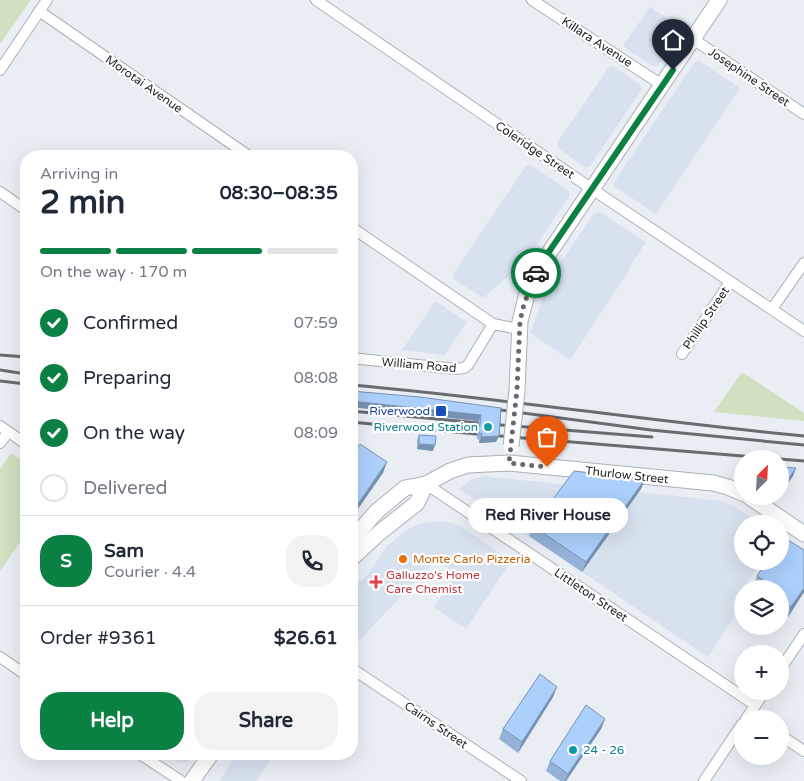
<!DOCTYPE html>
<meta charset="utf-8">
<style>
:root{--surface:#fff;--page:#f2f2f3;--text:#1f2937;--muted:#747a83;--line:#e0e1e3;--accent:#0b8043}
body{margin:0;font-family:"Varela Round",sans-serif;background:var(--page);color:var(--text);height:100vh;display:flex;flex-direction:column;font-size:19px;white-space:nowrap}
*{box-sizing:border-box;margin:0}
p{font-size:16px;color:var(--muted)}
.icon{flex:none;width:28px;height:28px;fill:none;stroke:currentColor;stroke-width:2;stroke-linecap:round;stroke-linejoin:round}
.map{position:relative;flex:1;overflow:hidden}
.panel{position:absolute;left:20px;top:150px;width:338px;height:610px;display:flex;flex-direction:column;background:var(--surface);border-radius:20px;box-shadow:0 5px 20px #0002}
.panel>*{flex:none}
.needle{width:32px;rotate:24deg}
.buttons{position:absolute;left:734px;top:450px;display:grid;gap:10px}
.buttons a{display:grid;place-items:center;width:55px;height:55px;border-radius:50%;background:var(--surface);box-shadow:0 5px 20px #0002;font-size:25px}
.pin{position:absolute;display:grid;place-items:center;width:42px;height:42px;color:#fff;margin:-51px -21px;border-radius:50% 50% 50% 0;rotate:-45deg;box-shadow:0 0 5px #0007}
.pin .icon{rotate:45deg}
.courier{position:absolute;display:grid;place-items:center;width:50px;height:50px;margin:-25px;border:4px solid #0b8043;border-radius:50%;background:#fff;color:#222;box-shadow:0 1px 6px #0007}
.bubble{position:absolute;height:35px;border-radius:18px;background:var(--surface);box-shadow:0 5px 20px #0002;font-size:16px;font-weight:700;line-height:35px;text-align:center}
.headline em{font-style:normal;font-weight:700}
.headline div{display:flex;flex-direction:column-reverse}
.headline{display:flex;align-items:center;justify-content:space-between;height:85px;padding:0 20px}
h1{font-size:32px;font-weight:700;line-height:38px}
.bar{display:grid;grid-template-columns:repeat(4,1fr);gap:8px 5px;align-content:center;height:60px;padding:0 20px}
.bar i{height:6px;border-radius:4px;background:var(--line)}
.bar .current{background:var(--accent)}
.bar p{grid-column:span 4}
.line{display:flex;align-items:center;gap:12px;padding:0 20px;border-top:1px solid var(--line)}
.line div{flex:1}
.round{display:grid;place-items:center;flex:none;width:52px;height:52px;border-radius:20px;background:var(--page)}
ol{padding:0 20px;list-style:none}
li{display:flex;align-items:center;gap:15px;height:55px}
li p{margin-inline-start:auto}
li .icon{padding:5px;border-radius:50%;background:var(--accent);color:#fff;stroke-width:4}
li:last-child{color:var(--muted)}
li i{width:28px;height:28px;border:2px solid var(--line);border-radius:50%}
.button{display:flex;gap:10px;margin-top:auto;padding:10px 20px}
.button a{flex:1;height:58px;border-radius:20px;background:var(--accent);color:#fff;font-size:20px;font-weight:700;line-height:58px;text-align:center}
.button a+a{background:var(--page);color:var(--text)}
.map>svg:first-child{display:block}
.built{fill:#d8e2ef}
.green{fill:#d1e0c0}
.lines{fill:none;stroke-linecap:round;stroke-linejoin:round}
.street-casing{stroke:#acb1b7;stroke-width:12}
.secondary-casing{stroke:#acb1b7;stroke-width:17}
.street{stroke:#fff;stroke-width:10}
.secondary{stroke:#fff;stroke-width:15}
.rail{stroke:#686c6f;stroke-width:3}
.secondary-bridge-casing{stroke:#acb1b7;stroke-width:17;stroke-linecap:butt}
.secondary-bridge{stroke:#fff;stroke-width:15}
.wall{fill:#94b2d8}
.shaded-wall{fill:#7891b0}
.building{fill:#accffb;stroke:#7891b0}
.done{stroke:#66696c;stroke-width:5;stroke-dasharray:0 9}
.route{stroke:#0b8043;stroke-width:6}
.transit-dot{fill:#1a4fb4;stroke:#fff;stroke-width:2}
.culture-dot{fill:#0f9aa8;stroke:#fff;stroke-width:2}
.food-dot{fill:#e8710a;stroke:#fff;stroke-width:2}
.health-dot{fill:#e0444e;stroke:#fff;stroke-width:2}
.labels{text-anchor:middle;stroke-width:4.5;stroke-linejoin:round;paint-order:stroke}
.street-label{font-size:12px;fill:#1f2123;stroke:#fff}
.transit-label{font-size:12px;fill:#164399;stroke:#fff;text-anchor:end}
.culture-label{font-size:12px;fill:#0d838f;stroke:#fff;text-anchor:end}
.food-label{font-size:12px;fill:#c56008;stroke:#fff;text-anchor:start}
.health-label{font-size:12px;fill:#be3a42;stroke:#fff;text-anchor:start}
</style>
<div class="map">
<svg width="804" height="781" viewBox="0 0 804 781">
<rect width="100%" height="100%" fill="#e9eef5"/>
<g class="built">
<path d="M650,7l33,21 -25,38h-5l-28,-18 -1,-4z"/>
<path d="M700,61l40,27 -84,126 -41,-27 -1,-5 81,-120z"/>
<path d="M613,66l28,19 1,4 -52,77 -5,1 -27,-19 -1,-5 52,-76z"/>
<path d="M531,165l38,26 1,4 -44,66 -43,37 -29,-19 -1,-5 73,-108z"/>
<path d="M600,212l46,30 -17,26 1,1 -60,91 -40,-27 19,-53 45,-67z"/>
<path d="M437,302l30,20 -22,33 -43,-5 31,-46z"/>
<path d="M483,476l239,25 12,5 27,18h-19v37h19l-21,32 2,2v10l-34,52 -249,-168 11,-9z"/>
<path d="M442,521l11,2 12,6 46,32 -45,68 -32,-22 22,-33 -14,-10 -7,-1 -5,3 -79,83v-62l15,-10 21,-31 18,-15 11,-6 13,-3z"/>
<path d="M166,754h28l-5,7 -10,2z"/>
<path d="M237,754h37l-18,27h-37z"/>
</g>
<g class="green">
<path d="M0,0h31l-31,44z"/>
<path d="M742,372l62,41v8l-90,-9z"/>
<path d="M11,453l15,10v70l-26,38v-102z"/>
</g>
<g class="lines">
<g class="street-casing">
<g id="street">
<path d="M316,0l276,189 212,142"/>
<path d="M532,0l130,85"/>
<path d="M39,11l210,145"/>
<path d="M693,39l111,75"/>
<path d="M0,70l47,-70"/>
<path d="M0,192l26,18"/>
<path d="M351,227l142,97 26,5"/>
<path d="M772,309l32,-46"/>
<path d="M682,354l48,-72"/>
<path d="M351,358l105,11 8,-1 4,-3 25,-41"/>
<path d="M0,426l26,18"/>
<path d="M0,443l8,-11"/>
<path d="M426,484l329,221"/>
<path d="M0,657l26,18"/>
<path d="M351,668l170,113"/>
<path d="M780,670l24,-36"/>
<path d="M746,719l19,-28"/>
<path d="M780,735l24,16"/>
<path d="M140,754l41,27"/>
<path d="M704,781l38,-57"/>
</g>
</g>
<g class="secondary-casing">
<g id="secondary">
<path d="M517,390l3,-69 7,-27 10,-23 182,-271"/>
<path d="M748,496l56,38"/>
<path d="M351,541l25,-29 29,-24 21,-4 24,-13 18,-6 41,-2 204,20 15,4 14,6"/>
<path d="M351,559l28,-26 38,-30 9,-19"/>
<path d="M192,781l19,-27"/>
</g>
</g>
<use href="#street" class="street"/>
<use href="#secondary" class="secondary"/>
<g class="rail">
<path d="M0,355l26,2"/>
<path d="M0,370l26,4"/>
<path d="M0,381l26,3"/>
<path d="M351,385c152,13 302,37 453,51"/>
<path d="M486,408l165,22 153,15"/>
<path d="M351,411l150,14 151,12"/>
<path d="M351,422l125,12 328,27"/>
</g>
<g class="secondary-bridge-casing">
<path id="secondary-bridge" d="M511,446l6,-56"/>
</g>
<use href="#secondary-bridge" class="secondary-bridge"/>
</g>
<g class="wall">
<path d="M351,407l150,1 -2,28 -3,6 -17,1v-3l-2,-1 1,-18z"/>
<path d="M419,435l14,16 -16,-2v-9z"/>
<path d="M645,479l-4,10 -59,83 -53,-36 4,-10z"/>
<path d="M766,561h14l24,31 -16,25 -8,-6v-22h-21l-5,-4 3,-9z"/>
<path d="M553,697l-35,56 -19,-14 4,-10z"/>
<path d="M605,719l-4,10 -35,52h-6l-14,-10 4,-10z"/>
</g>
<g class="shaded-wall">
<path d="M351,401l130,14 -3,6 -127,-14z"/>
<path d="M499,436l-3,6 -17,1 2,-6z"/>
<path d="M419,444l16,1 -2,6 -16,-2z"/>
<path d="M387,462l-4,11 -32,46v-5z"/>
<path d="M796,468l-3,8 -13,19 1,-6z"/>
<path d="M645,479l-4,10 -59,83 4,-10z"/>
<path d="M804,588v4l-16,25 3,-10z"/>
<path d="M557,687l-4,10 -35,56 4,-11z"/>
<path d="M605,719l-4,10 -35,52h-1l3,-7z"/>
</g>
<g class="building">
<path d="M351,391l69,6 81,11 -2,28 -18,1 1,-3 -3,-1 2,-18 -130,-14z"/>
<path d="M419,435l17,1 -1,9 -16,-1z"/>
<path d="M360,444l27,18 -36,52v-58z"/>
<path d="M780,467l16,1 -15,21h-1z"/>
<path d="M574,471l71,8 -59,83 -53,-36z"/>
<path d="M783,537l21,13v38l-13,19 -11,-8v-10h-6l1,-1 -18,-12 10,-15h13v-22l1,1z"/>
<path d="M540,674l17,13 -35,55 -19,-13z"/>
<path d="M586,705l19,14 -37,55 -18,-13z"/>
</g>
<g class="lines">
<path class="done" d="M536,273l-12,31 -4,17 -3,69 -8,73 38,4"/>
<path class="route" d="M536,273l8,-14 129,-189"/>
</g>
<rect class="transit-dot" x="435" y="405" width="12" height="12" rx="2.5"/>
<g class="culture-dot">
<circle cx="488" cy="427" r="5"/>
<circle cx="573" cy="750" r="5"/>
</g>
<circle class="food-dot" cx="403" cy="559" r="5"/>
<path class="health-dot" d="M373.5 574.5h5v5h5v5h-5v5h-5v-5h-5v-5h5z"/>
<g class="labels">
<g class="street-label">
<text transform="translate(597 42) rotate(33)" y="4">Killara Avenue</text>
<text transform="translate(749 77) rotate(34)" y="4">Josephine Street</text>
<text transform="translate(144 84) rotate(35)" y="4">Morotai Avenue</text>
<text transform="translate(535 150) rotate(34)" y="4">Coleridge Street</text>
<text transform="translate(706 318) rotate(-56)" y="4">Phillip Street</text>
<text transform="translate(419 365) rotate(5)" y="4">William Road</text>
<text transform="translate(627 475) rotate(6)" y="4">Thurlow Street</text>
<text transform="translate(591 595) rotate(34)" y="4">Littleton Street</text>
<text transform="translate(436 725) rotate(34)" y="4">Cairns Street</text>
</g>
<g class="transit-label">
<text x="430" y="415">Riverwood</text>
</g>
<g class="culture-label">
<text x="478" y="431">Riverwood Station</text>
<text x="583" y="754" text-anchor="start">24 - 26</text>
</g>
<g class="food-label">
<text x="413" y="563">Monte Carlo Pizzeria</text>
</g>
<g class="health-label">
<text x="386" y="579">Galluzzo's Home<tspan x="386" dy="14">Care Chemist</tspan></text>
</g>
</g>
</svg>
<div class="buttons">
<a><svg class="needle" viewBox="-14 -14 28 28"><path d="M0-13l5 13h-10z" fill="#e53935"/><path d="M0 13l5-13h-10z" fill="#747a83"/></svg></a>
<a><svg class="icon" aria-label="locate" viewBox="0 0 24 24"><circle cx="12" cy="12" r="6"/><path d="M12 2v4M12 18v4M2 12h4M18 12h4"/></svg></a>
<a><svg class="icon" aria-label="layers" viewBox="0 0 24 24"><path d="M12 4l9 5-9 5-9-5zM3 14l9 5 9-5"/></svg></a>
<a>+</a>
<a>−</a>
</div>
<div class="pin" style="left:547px;top:467px;background:#ea580c"><svg class="icon" aria-label="bag" viewBox="0 0 24 24"><path d="M5 8h14l-1 12H6zM9 8a3 3 0 0 1 6 0"/></svg></div>
<div class="pin" style="left:673px;top:70px;background:#1f2937"><svg class="icon" aria-label="home" viewBox="0 0 24 24"><path d="M3 11l9-7 9 7M6 9v11h12V9"/></svg></div>
<div class="courier" style="left:536px;top:273px"><svg class="icon" aria-label="car" viewBox="0 0 24 24"><path d="M5 17H2v-5l4-1 3-4h7l3 4 3 1v5h-3M9 17h6M6 11h13"/><circle cx="7" cy="17" r="2"/><circle cx="17" cy="17" r="2"/></svg></div>
<div class="bubble" style="left:468px;top:498px;width:160px">Red River House</div>
<section class="panel">
<div class="headline"><div><h1>2 min</h1><p>Arriving in</p></div><em>08:30–08:35</em></div>
<div class="bar"><i class="current"></i><i class="current"></i><i class="current"></i><i></i><p>On the way · 170 m</p></div>
<ol>
<li><svg class="icon" aria-label="check" viewBox="0 0 24 24"><path d="M5 12l5 5 9-10"/></svg>Confirmed<p>07:59</p></li>
<li><svg class="icon" aria-label="check" viewBox="0 0 24 24"><path d="M5 12l5 5 9-10"/></svg>Preparing<p>08:08</p></li>
<li><svg class="icon" aria-label="check" viewBox="0 0 24 24"><path d="M5 12l5 5 9-10"/></svg>On the way<p>08:09</p></li>
<li><i></i>Delivered</li>
</ol>
<div class="line" style="height:90px"><b class="round" style="background:var(--accent);color:#fff">S</b><div><b>Sam</b><p>Courier · 4.4</p></div><a class="round"><svg class="icon" aria-label="phone" viewBox="0 0 24 24"><path d="M5 4h4l2 5-3 2q2 4 5 5l2-3 5 2v4C11 20 4 13 5 4z"/></svg></a></div>
<div class="line" style="height:65px"><div>Order #9361</div><b>$26.61</b></div>
<div class="button"><a>Help</a><a>Share</a></div>
</section>
</div>
